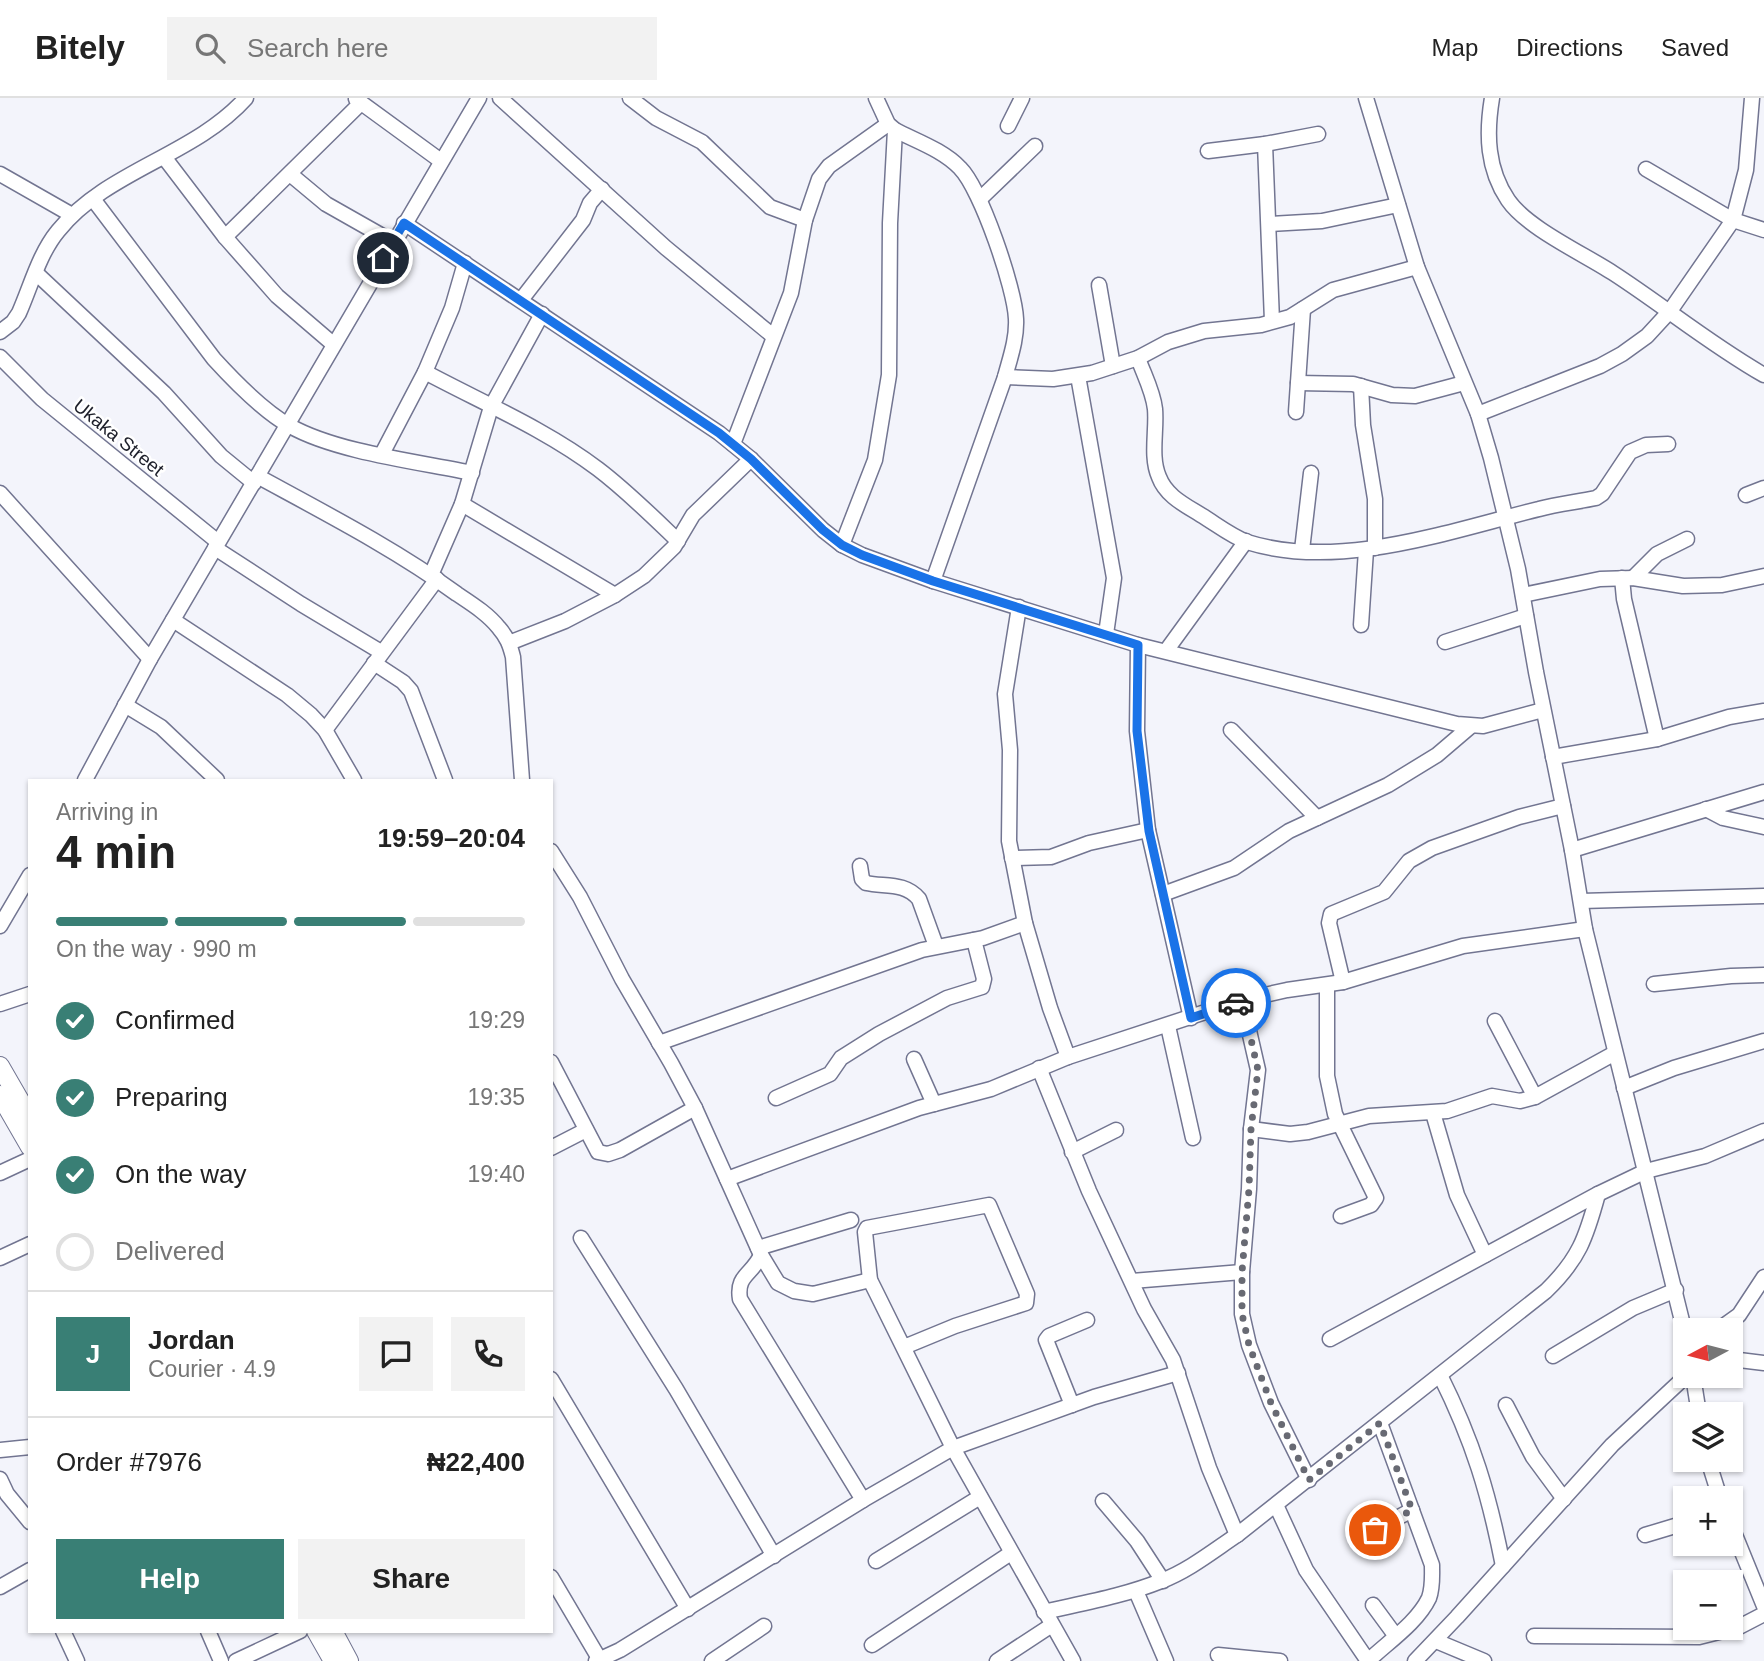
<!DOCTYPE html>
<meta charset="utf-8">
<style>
:root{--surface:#fff;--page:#f2f2f2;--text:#222;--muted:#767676;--line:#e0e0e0;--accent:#397f75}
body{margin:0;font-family:Arial,sans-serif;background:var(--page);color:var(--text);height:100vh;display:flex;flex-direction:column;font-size:26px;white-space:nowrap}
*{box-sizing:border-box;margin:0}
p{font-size:23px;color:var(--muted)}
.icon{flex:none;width:38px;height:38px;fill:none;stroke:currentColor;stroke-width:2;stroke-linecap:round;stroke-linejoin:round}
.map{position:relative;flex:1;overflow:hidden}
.side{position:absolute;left:28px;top:681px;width:525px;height:854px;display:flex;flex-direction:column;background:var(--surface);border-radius:0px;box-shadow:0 2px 5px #0004}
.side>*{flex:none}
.needle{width:46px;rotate:263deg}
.tools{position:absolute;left:1673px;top:1220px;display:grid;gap:14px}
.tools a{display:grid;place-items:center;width:70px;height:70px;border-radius:0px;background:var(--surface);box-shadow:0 2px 5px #0004;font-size:35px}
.pin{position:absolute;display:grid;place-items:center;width:60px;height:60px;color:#fff;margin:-30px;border:4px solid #fff;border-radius:50%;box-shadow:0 2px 7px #0007}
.courier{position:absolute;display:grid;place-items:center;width:70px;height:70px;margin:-35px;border:5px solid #1a73e8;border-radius:50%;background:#fff;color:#222;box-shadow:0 2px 9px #0007}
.overview em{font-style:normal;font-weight:800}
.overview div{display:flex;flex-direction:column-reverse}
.overview{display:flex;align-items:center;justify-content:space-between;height:119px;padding:0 28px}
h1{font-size:46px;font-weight:800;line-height:52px}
.bar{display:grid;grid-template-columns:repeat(4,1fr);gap:10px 7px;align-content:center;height:84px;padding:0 28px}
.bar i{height:9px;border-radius:5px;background:var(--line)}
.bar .active{background:var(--accent)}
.bar p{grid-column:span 4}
.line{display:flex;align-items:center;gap:18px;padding:0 28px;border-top:2px solid var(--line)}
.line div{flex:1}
.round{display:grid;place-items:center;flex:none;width:74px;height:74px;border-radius:0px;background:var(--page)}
ol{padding:0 28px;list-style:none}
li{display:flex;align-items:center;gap:21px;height:77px}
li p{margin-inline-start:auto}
li .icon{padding:7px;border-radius:50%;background:var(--accent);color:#fff;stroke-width:4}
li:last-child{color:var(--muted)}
li i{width:38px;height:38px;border:4px solid var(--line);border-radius:50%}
.action{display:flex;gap:14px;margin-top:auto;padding:14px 28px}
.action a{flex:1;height:80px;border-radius:0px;background:var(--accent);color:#fff;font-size:28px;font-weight:800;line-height:80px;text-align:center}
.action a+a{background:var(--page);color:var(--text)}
header{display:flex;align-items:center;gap:42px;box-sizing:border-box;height:98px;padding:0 35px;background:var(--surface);border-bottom:2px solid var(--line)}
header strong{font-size:33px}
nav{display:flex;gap:38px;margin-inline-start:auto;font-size:24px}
.search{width:490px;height:63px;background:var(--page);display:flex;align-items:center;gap:18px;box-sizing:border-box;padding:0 24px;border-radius:0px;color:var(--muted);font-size:26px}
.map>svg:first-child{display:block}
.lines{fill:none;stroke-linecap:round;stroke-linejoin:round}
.minor-casing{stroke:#727591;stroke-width:17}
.major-casing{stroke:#727591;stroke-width:20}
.minor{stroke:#fff;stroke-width:14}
.major{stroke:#fff;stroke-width:18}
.done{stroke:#686a73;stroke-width:7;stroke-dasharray:0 12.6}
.route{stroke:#1a73e8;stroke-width:9}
.labels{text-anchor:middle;stroke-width:5;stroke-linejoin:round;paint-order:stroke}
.street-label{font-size:19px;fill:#1d1f2a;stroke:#fff}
</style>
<header>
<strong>Bitely</strong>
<div class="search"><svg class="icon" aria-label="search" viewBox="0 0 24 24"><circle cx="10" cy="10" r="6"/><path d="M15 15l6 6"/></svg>Search here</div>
<nav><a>Map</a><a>Directions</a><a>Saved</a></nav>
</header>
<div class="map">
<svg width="1764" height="1563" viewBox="0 0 1764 1563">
<rect width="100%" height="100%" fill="#f3f4fb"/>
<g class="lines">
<g class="minor-casing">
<g id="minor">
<path d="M500,0l166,150 107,88"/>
<path d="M630,0l26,20 46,24 68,65 35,13"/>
<path d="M876,0l12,26 7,6c21,11 48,20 65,38 21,21 55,121 56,151 1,20 -6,39 -11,58l-72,204"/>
<path d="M1366,0l51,169 61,147 13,44 27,111 18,103 36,178 13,79 100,404"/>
<path d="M1492,0c-6,36 -5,71 16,102 19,28 76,54 105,73 51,33 98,72 151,102"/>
<path d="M356,1l85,62"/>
<path d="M1008,28l14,-28"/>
<path d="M1265,46l7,177"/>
<path d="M1208,53l57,-7 53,-10"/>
<path d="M164,59l61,80 52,59 56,48"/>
<path d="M1646,71l87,51 31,10"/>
<path d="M0,76l72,41"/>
<path d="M290,76l36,30 67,38"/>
<path d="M93,101l121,160c21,23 49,52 76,67 46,26 129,36 182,47"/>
<path d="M980,101l55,-53"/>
<path d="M404,125l315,210 32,26 72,71 19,15 20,10 71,26 205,64 319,79 26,2 60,-16"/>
<path d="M1269,126l53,-3 76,-16"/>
<path d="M225,139l136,-134"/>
<path d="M36,175l128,120 57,63 33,27"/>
<path d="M1099,187l14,81"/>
<path d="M521,202l62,-80 7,-17 12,-14"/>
<path d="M0,234l13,-10 6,-9c12,-27 20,-59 39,-82 49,-61 136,-75 188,-133"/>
<path d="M0,259l42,42 176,143"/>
<path d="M1138,260c6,17 15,33 17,51 2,21 -5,48 4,68 7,19 26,28 42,38 15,9 30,21 46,27 92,29 202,-11 292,-33 18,-5 38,-7 57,-11l6,-4 28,-42 16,-7 22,-1"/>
<path d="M425,274c58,31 120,57 173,97 29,22 54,47 80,72"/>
<path d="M1078,278l36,202 -8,56"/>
<path d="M1005,279l48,2 39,-6 46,-15 30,-16 36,-11 57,-6 29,-8 43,-27 84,-23"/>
<path d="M1298,285l55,1 39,11 23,1 49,-13"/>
<path d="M1361,288l2,39 12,74v49"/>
<path d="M1296,314l7,-103"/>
<path d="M1478,316l122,-48 22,-12 25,-18 23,-25 63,-91 13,-50 6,-72"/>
<path d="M733,346l58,-151 14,-73 14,-41 10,-13 59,-42"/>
<path d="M382,356l43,-82 27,-64 13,-45"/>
<path d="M257,378c68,37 138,73 200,118 15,10 31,20 42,34 8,9 11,17 14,29l9,123"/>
<path d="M0,395l150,166"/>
<path d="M1746,397l18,-7"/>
<path d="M462,406l153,91"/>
<path d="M842,447l33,-85 14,-85 1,-152 5,-93"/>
<path d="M215,450l86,56 80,48"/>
<path d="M1302,452l9,-77"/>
<path d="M431,477l31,-71 29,-97 51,-93"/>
<path d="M1622,480l2,21 33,140"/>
<path d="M1633,480l24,-24 30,-15"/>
<path d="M1523,497l77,-16 33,-1 50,8 39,-1 42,-9"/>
<path d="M1019,509l-14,87 5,56 -1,91 16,82 25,85 18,49"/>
<path d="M173,522l114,75 24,20 14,15 29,50"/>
<path d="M1361,527l5,-75"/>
<path d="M1445,544l81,-26"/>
<path d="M509,545l56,-22 50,-26 29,-19 30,-29 19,-32 58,-56"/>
<path d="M1138,547l-1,86 11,99 43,188"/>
<path d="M1166,553l80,-110"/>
<path d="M374,565l29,19 8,9 34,89"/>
<path d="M125,607l36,22 56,53"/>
<path d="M325,632l112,-151"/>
<path d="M1231,632l86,88"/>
<path d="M1553,659l104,-18 72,-22 35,-6"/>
<path d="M85,682l65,-121 329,-561"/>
<path d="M1706,711l17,9 41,9"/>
<path d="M1572,752l192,-58"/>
<path d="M551,753l29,46 42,82 49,84 24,45 66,147 17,28 16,8 19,3 57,-14"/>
<path d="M1012,760l39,-1 38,-14 59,-13"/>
<path d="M860,768l2,13 4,4c19,4 39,-1 53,16l17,47"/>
<path d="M1163,796l71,-26 55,-37 99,-46 49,-30 34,-29"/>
<path d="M1581,803l183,-5"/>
<path d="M0,828l30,-51"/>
<path d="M1343,884l-14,-59 2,-9 53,-22 25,-31 23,-13 87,-31 44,-11"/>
<path d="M1654,886l77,-8 33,-1"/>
<path d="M1327,887v91l8,38 41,84 -5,7 -30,11"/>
<path d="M1242,902l16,70 -7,59 -2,60 -7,83v42l7,31 22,58 38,77"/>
<path d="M0,906l30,-10"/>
<path d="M1495,923l40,76"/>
<path d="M1168,928l25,112"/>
<path d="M659,945l263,-93 61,-12 42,-15"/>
<path d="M914,961l20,45"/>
<path d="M551,964l47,90 10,2 12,-4 75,-42"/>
<path d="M1039,970l50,123 55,118 29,51 36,108 28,67"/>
<path d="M1624,990l50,-20 90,-27"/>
<path d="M776,1000l54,-24 11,-16 38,-24 68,-36 35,-11 2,-8 -10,-39"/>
<path d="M1433,1015l24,82 28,60"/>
<path d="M1251,1031l39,5 18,-2 61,-16 78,-5 45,-15 28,5 15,-4 80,-44"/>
<path d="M551,1050l35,-18"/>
<path d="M1072,1054l44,-22"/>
<path d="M0,1075l30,-14"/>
<path d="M727,1081l192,-71 72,-19 77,-32 174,-57 45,-10 56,-8 120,-36 122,-17"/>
<path d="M581,1140l95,151 98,167"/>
<path d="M758,1150l93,-28"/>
<path d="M761,1157c-9,20 -25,20 -21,44l123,201"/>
<path d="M0,1160l30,-14"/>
<path d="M1132,1183l110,-9"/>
<path d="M1718,1232l21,-15 25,-38"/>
<path d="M1330,1241l268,-145 48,-23 59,-15 59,-25"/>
<path d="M904,1249l51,-21 71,-23 1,-9 -38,-89 -122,23 -2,4 5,48 7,14 76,154 120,213"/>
<path d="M1553,1258l80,-48 43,-18"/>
<path d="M1731,1261l33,4"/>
<path d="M1440,1277c33,66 49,119 63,191"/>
<path d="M1693,1278l6,38"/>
<path d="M551,1281l137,230"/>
<path d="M1072,1307l-26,-65 3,-4 38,-16"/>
<path d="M1506,1307l27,52 31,42"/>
<path d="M0,1352l30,-3"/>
<path d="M1708,1362l12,38"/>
<path d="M0,1381l7,15 23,28"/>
<path d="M1103,1403l34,40 26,40"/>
<path d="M1276,1407l30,65 62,91c20,-19 49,-38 61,-63 4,-11 3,-22 3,-33l-52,-142"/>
<path d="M1731,1427l33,81"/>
<path d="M1645,1437l40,-12"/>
<path d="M1356,1442l56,-30"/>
<path d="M876,1463l104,-64"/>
<path d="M551,1479l49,83"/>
<path d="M0,1489l30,-17"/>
<path d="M1136,1493l30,70"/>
<path d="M1373,1507l22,30"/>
<path d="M1044,1514c39,-9 80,-16 117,-31 27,-10 52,-30 76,-46l309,-244c33,-32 40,-53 52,-97"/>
<path d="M63,1533l14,30"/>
<path d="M208,1533l13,30"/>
<path d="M1534,1538l165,1 40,-10 25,-13"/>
<path d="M1436,1543l48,20"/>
<path d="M872,1547l139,-92"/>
<path d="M1218,1557l62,6"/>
<path d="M236,1563l64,-30"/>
<path d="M596,1563l24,-11 243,-150 90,-52 141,-51 84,-24"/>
<path d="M712,1563l52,-35"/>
<path d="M997,1563l55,-36"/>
<path d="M1415,1563l42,-44 155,-172 74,-69"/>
</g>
</g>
<g class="major-casing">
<g id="major">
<path d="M0,968l30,52"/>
<path d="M0,997l30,52"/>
<path d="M316,1533l17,30"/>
<path d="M333,1533l16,30"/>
</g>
</g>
<use href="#minor" class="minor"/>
<use href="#major" class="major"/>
</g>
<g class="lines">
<path class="done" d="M1236,905l6,-3 16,70 -7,59 -2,60 -7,83v42l7,31 22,58 38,77 71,-57 32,87 -37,20"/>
<path class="route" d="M383,160l21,-35 315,210 32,26 72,71 19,15 20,10 71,26 205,64 -1,86 12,100 42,187 45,-15"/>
</g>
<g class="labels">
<g class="street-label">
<text transform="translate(119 339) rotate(39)" y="7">Ukaka Street</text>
</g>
</g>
</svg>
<div class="tools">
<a><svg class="needle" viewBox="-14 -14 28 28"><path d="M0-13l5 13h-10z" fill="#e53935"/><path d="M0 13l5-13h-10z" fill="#767676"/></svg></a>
<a><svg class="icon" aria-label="layers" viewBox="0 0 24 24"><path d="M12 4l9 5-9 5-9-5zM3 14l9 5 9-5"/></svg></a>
<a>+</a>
<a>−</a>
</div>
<div class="pin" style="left:1375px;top:1432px;background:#ea580c"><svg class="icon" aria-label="bag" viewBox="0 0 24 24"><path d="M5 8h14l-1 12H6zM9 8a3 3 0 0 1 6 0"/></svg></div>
<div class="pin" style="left:383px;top:160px;background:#1f2937"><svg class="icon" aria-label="home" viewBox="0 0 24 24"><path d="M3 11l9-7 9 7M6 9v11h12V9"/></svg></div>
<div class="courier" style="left:1236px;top:905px"><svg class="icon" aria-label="car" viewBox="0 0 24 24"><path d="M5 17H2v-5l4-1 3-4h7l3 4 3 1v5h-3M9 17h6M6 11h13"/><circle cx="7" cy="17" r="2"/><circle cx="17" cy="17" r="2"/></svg></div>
<section class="side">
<div class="overview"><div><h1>4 min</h1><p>Arriving in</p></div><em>19:59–20:04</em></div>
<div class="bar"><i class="active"></i><i class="active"></i><i class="active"></i><i></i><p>On the way · 990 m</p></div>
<ol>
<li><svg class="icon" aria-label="check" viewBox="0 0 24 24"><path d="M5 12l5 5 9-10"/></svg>Confirmed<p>19:29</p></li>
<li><svg class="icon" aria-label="check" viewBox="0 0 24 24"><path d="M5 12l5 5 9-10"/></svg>Preparing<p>19:35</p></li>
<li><svg class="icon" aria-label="check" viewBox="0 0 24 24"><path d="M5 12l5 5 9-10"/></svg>On the way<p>19:40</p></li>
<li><i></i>Delivered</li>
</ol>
<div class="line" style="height:126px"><b class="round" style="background:var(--accent);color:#fff">J</b><div><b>Jordan</b><p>Courier · 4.9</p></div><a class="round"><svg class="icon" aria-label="chat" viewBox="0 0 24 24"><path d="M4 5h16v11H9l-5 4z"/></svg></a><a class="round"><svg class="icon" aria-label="phone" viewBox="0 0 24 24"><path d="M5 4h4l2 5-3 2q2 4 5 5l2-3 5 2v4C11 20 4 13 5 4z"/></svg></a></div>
<div class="line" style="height:91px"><div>Order #7976</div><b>₦22,400</b></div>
<div class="action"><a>Help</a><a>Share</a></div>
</section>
</div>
